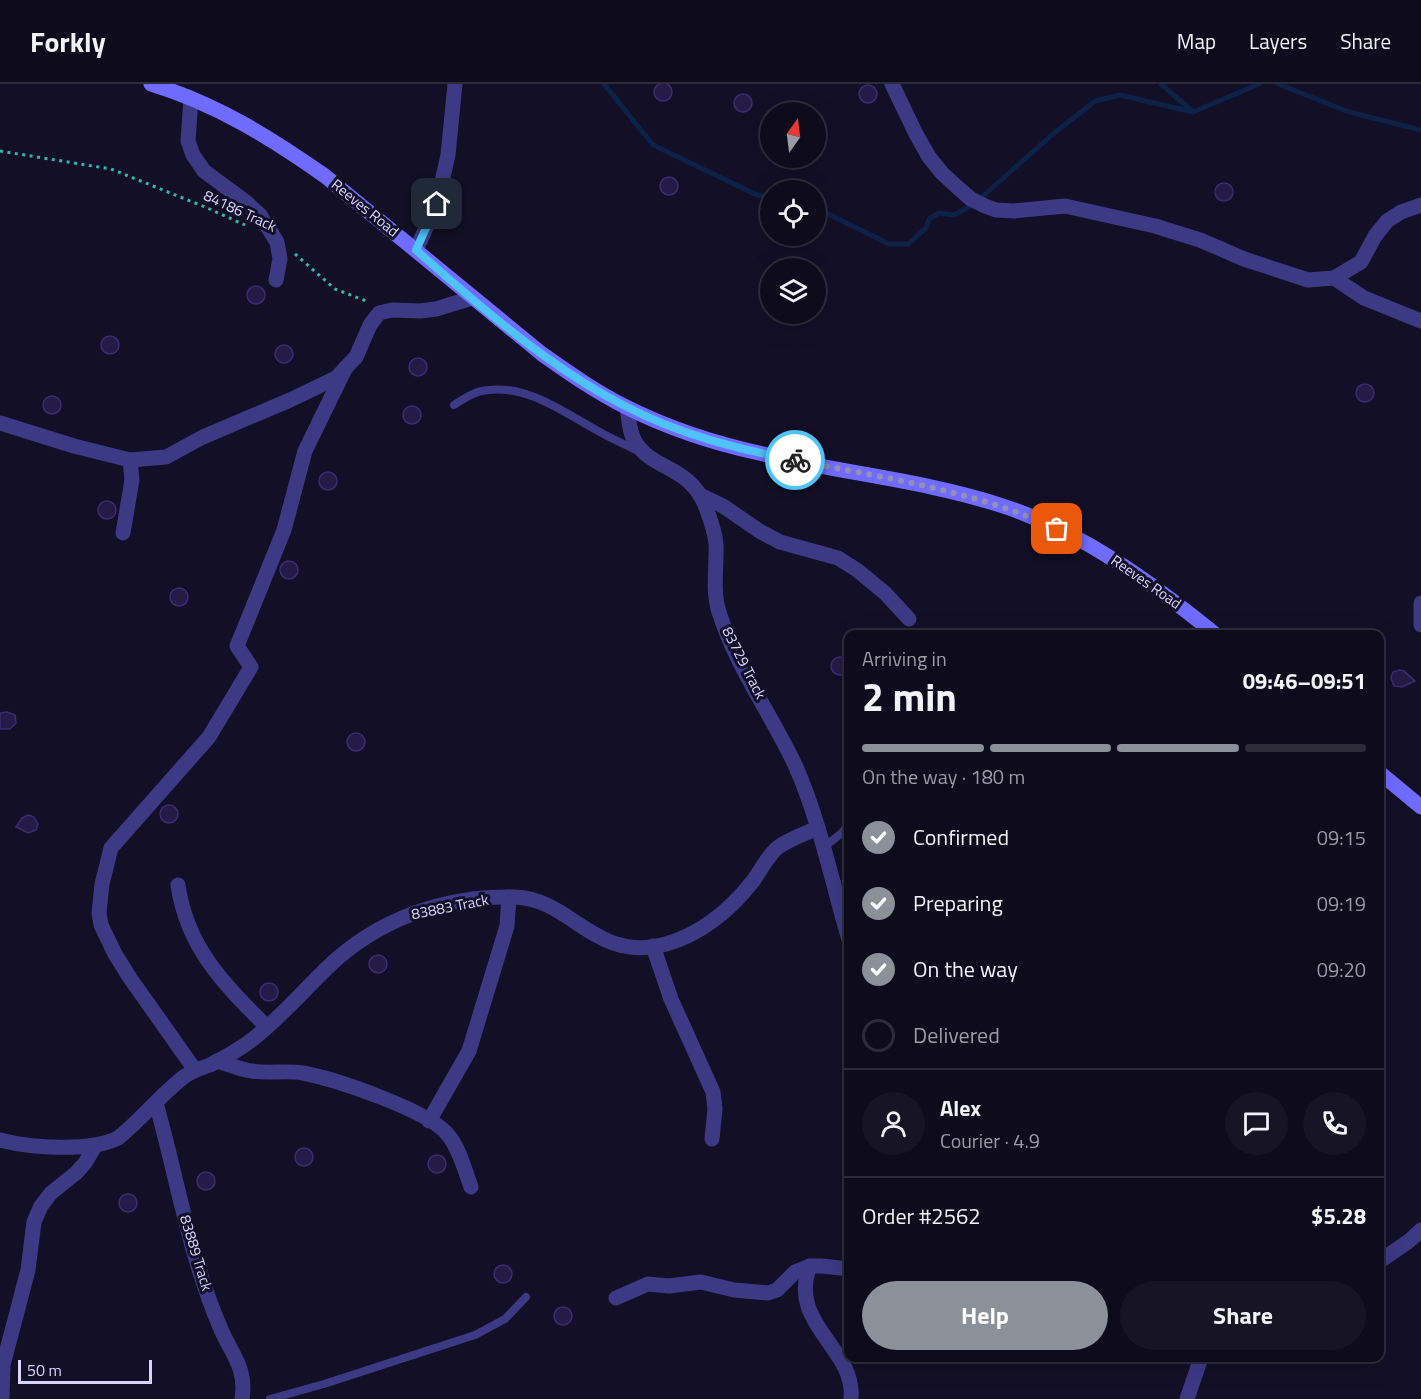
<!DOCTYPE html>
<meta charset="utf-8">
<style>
:root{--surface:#0e0b1c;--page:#171425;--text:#f1f3f6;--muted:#9b9ba3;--line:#2e2b3b;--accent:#8c9099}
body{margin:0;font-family:"Titillium Web",sans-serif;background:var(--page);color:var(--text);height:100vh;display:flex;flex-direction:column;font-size:22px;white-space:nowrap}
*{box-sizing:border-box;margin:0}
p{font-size:20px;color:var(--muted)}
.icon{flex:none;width:33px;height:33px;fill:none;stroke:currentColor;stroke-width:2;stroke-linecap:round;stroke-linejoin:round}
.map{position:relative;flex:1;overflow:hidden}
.panel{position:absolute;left:844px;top:546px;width:540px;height:732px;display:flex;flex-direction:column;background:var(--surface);border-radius:12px;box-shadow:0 6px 24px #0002,0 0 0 2px var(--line)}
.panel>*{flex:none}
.needle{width:39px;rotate:14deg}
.controls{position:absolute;left:760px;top:18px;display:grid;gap:12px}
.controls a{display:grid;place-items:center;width:66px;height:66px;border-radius:50%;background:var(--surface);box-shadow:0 6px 24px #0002,0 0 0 2px var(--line);font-size:30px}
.scale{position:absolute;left:18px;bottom:15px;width:134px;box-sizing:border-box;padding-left:6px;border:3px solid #d9d4ff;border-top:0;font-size:16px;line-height:21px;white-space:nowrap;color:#d9d4ff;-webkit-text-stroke:4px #130f26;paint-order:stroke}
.pin{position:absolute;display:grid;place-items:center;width:51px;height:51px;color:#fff;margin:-26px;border-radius:12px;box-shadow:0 3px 9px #0006}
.courier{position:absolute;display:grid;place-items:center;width:60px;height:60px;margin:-30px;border:4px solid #4fc3f7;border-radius:50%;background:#fff;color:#222;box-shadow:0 2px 8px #0007}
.summary em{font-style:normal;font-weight:700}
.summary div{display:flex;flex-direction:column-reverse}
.summary{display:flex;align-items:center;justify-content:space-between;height:102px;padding:0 18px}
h1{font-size:39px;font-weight:700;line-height:45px}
.bar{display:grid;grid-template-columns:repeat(4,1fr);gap:9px 6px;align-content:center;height:72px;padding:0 18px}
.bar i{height:8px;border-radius:4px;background:var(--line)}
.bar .current{background:var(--accent)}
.bar p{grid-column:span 4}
.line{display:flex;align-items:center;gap:15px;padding:0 18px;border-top:2px solid var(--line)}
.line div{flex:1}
.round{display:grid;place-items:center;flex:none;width:63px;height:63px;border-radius:32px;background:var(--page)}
ol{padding:0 18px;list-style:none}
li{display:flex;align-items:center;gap:18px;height:66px}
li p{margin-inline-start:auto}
li .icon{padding:6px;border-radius:50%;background:var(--accent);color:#fff;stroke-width:4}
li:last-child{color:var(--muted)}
li i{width:33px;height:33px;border:3px solid var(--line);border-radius:50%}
.action{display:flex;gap:12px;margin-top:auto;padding:12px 18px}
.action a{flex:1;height:69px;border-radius:36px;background:var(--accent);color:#fff;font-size:24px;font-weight:700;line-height:69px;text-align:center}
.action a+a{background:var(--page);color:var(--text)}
header{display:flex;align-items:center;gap:36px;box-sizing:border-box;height:84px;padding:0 30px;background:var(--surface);border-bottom:2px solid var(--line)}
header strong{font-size:28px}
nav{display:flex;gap:33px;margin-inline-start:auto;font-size:21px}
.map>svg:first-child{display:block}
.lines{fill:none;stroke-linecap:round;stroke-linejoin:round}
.stream{stroke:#0c2248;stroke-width:5}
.building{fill:#241b47;stroke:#3b2d73;stroke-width:1.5}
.path{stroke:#2fb8b0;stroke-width:3;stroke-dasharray:3 4.5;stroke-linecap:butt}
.lane{stroke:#3d3a85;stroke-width:8}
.street{stroke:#3d3a85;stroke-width:15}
.secondary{stroke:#6f6bff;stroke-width:15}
.done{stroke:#948fb3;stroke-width:6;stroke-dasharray:0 10.8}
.route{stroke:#4fc3f7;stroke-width:8}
.labels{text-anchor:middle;stroke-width:6;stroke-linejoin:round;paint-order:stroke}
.street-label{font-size:15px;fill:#d9d4ff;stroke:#130f26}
</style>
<header>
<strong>Forkly</strong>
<nav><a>Map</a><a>Layers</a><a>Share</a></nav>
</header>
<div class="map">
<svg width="1421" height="1315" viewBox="0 0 1421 1315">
<rect width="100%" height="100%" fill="#130f26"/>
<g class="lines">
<g class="stream">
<path d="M604,0l49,61 104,50 14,3"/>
<path d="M1161,0l30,26"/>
<path d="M1278,0l71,28 72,18"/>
<path d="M983,112l70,-62 42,-33 25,-6 73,17 66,-28"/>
<path d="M816,124l73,36h19l18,-16 3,-9 10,-6 15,2 18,-10"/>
</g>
</g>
<g class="building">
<circle cx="663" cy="8" r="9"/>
<circle cx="868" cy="10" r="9"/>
<circle cx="743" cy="19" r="9"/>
<circle cx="669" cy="102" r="9"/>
<circle cx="1224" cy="108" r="9"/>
<circle cx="256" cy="211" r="9"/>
<circle cx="110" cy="261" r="9"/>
<circle cx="284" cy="270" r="9"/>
<circle cx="418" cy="283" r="9"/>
<circle cx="1365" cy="309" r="9"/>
<circle cx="52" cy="321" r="9"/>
<circle cx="412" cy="331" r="9"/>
<circle cx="328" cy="397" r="9"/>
<circle cx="107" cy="426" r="9"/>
<circle cx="289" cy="486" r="9"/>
<circle cx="179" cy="513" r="9"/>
<circle cx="840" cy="582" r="9"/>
<path d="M1399,586l5,1 11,10 -13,6 -8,-1 -3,-8 2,-6z"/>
<path d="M7,628l8,3 1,8 -6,6h-10v-16z"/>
<circle cx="356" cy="658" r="9"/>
<circle cx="169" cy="730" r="9"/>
<path d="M28,731l6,2 4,7 -2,6 -8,3 -12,-6 6,-9z"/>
<circle cx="378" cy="880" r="9"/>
<circle cx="269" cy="908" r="9"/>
<circle cx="304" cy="1073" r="9"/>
<circle cx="437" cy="1080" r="9"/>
<circle cx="206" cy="1097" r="9"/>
<circle cx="128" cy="1119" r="9"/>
<circle cx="503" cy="1190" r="9"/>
<circle cx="563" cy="1232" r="9"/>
</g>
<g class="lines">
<g class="path">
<path d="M0,67l111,18 94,38 40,18"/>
<path d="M295,170l40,35 34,13"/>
</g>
<g class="lane">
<path d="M454,321c11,-7 21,-14 34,-15 40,-5 77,23 110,41 14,8 28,14 42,21"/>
<path d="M824,763l19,-15 6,-11"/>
<path d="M270,1315l54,-15 151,-49 30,-16 21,-22"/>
</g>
<g class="street">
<path d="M892,0l24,50 13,23 13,16 14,13 15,13 14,7 11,4 18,1 51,-5 90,20 45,14 44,19 64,21 26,-2 30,20 57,23"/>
<path d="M191,15l-3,42 5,14 11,16 42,31 14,13 17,27 3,17 -4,21"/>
<path d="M416,166l21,-46 11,-49 7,-71"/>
<path d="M1334,194l27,-16 14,-26 12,-15 14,-9 20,-7"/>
<path d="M627,324c2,11 2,25 9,35 17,27 53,23 69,62 5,13 10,26 11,39 1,23 -4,46 3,68 17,55 53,103 77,155 24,55 36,115 53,173"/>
<path d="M0,339l74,23 56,14 36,-3 37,-20 87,-37 46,-22 20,-21 14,-32 9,-12 13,-3 28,1 16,-2 36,-11"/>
<path d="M700,411l23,11 38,26 19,10 58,16 19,12 28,23 24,26"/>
<path d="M123,449l9,-53 -2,-20"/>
<path d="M1421,519v22"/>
<path d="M178,801c9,63 46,99 89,142"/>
<path d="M653,862l18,53 42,93 2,17 -3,30"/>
<path d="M217,977c11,3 24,9 35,10 17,3 34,-1 51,2 32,6 128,38 146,63 11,14 16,35 22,51"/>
<path d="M195,986l-65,-92 -15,-24 -14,-29 -2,-12 3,-29 9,-36 98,-111 42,-70 -14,-21 47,-116 21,-79 41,-84"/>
<path d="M156,1019c21,74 33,152 64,224 11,27 27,40 22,72"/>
<path d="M429,1037l40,-70 38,-125 2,-29"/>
<path d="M0,1056c31,8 90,12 118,-2 24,-19 43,-44 67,-62 8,-5 16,-8 25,-11 14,-7 30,-16 43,-26 27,-21 50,-48 75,-72 50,-48 117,-72 187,-70 57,2 81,67 151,47 35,-10 65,-35 87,-63 8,-11 14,-24 24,-33 12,-9 27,-14 41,-20"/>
<path d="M1380,1177l29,-20 12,-11"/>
<path d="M849,1185l-27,-3h-12c-23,58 46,82 41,133"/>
<path d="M616,1214l32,-14 21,2 32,-4 33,8 34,3 9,-3 18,-18 15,-6"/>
<path d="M2,1315l1,-34 25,-95 6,-48 7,-16 10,-13 25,-20 9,-10 10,-17"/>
<path d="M1187,1315l14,-41"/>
</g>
<g class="secondary">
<path d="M151,0c64,19 120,54 174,92l217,178c27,19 54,38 84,53 42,21 87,36 133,46 80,20 165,27 244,53 79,26 148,76 212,128"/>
<path d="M1380,689l41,34"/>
</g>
</g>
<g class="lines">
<path class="done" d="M795,376c88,18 179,30 262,69"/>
<path class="route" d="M437,120l-21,46c63,56 134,118 209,156 53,28 112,43 170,54"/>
</g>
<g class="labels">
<g class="street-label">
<text transform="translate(365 124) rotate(39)" y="5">Reeves Road</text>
<text transform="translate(240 127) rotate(25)" y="5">84186 Track</text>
<text transform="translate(1146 498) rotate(35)" y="5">Reeves Road</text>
<text transform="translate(744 579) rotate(63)" y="5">83729 Track</text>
<text transform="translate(450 823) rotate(-11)" y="5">83883 Track</text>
<text transform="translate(196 1169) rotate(73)" y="5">83889 Track</text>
</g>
</g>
</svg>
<div class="controls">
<a><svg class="needle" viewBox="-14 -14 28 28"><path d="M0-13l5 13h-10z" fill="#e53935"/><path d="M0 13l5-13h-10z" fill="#9b9ba3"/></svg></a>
<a><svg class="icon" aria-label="locate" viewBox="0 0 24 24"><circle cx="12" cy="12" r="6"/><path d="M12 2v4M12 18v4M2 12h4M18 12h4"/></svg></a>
<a><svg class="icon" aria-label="layers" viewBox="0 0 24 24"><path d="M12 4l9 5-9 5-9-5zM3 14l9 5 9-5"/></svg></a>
</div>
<div class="scale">50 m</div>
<div class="pin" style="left:1057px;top:445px;background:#ea580c"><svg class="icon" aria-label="bag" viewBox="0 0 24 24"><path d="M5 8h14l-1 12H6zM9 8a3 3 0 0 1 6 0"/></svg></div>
<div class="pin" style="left:437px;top:120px;background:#1f2937"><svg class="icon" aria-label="home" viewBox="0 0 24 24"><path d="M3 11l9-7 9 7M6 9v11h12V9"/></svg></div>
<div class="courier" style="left:795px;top:376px"><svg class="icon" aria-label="bike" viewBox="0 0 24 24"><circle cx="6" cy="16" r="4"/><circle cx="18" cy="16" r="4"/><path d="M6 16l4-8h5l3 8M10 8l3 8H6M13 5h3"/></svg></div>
<section class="panel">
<div class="summary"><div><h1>2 min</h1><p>Arriving in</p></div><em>09:46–09:51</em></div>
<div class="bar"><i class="current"></i><i class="current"></i><i class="current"></i><i></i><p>On the way · 180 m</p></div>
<ol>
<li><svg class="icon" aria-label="check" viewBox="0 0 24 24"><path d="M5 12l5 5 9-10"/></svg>Confirmed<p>09:15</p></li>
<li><svg class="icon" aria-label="check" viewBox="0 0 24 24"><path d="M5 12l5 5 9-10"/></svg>Preparing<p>09:19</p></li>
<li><svg class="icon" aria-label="check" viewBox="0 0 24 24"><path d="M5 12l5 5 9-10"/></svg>On the way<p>09:20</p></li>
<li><i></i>Delivered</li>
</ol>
<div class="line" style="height:108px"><a class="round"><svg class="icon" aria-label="person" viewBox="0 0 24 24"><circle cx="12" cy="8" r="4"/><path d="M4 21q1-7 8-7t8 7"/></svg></a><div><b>Alex</b><p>Courier · 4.9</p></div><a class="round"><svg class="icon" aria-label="chat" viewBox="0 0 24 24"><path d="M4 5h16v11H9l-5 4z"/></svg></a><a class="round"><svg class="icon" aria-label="phone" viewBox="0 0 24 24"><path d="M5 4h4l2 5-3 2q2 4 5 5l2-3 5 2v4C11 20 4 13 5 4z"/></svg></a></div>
<div class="line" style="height:78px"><div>Order #2562</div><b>$5.28</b></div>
<div class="action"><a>Help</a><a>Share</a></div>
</section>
</div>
